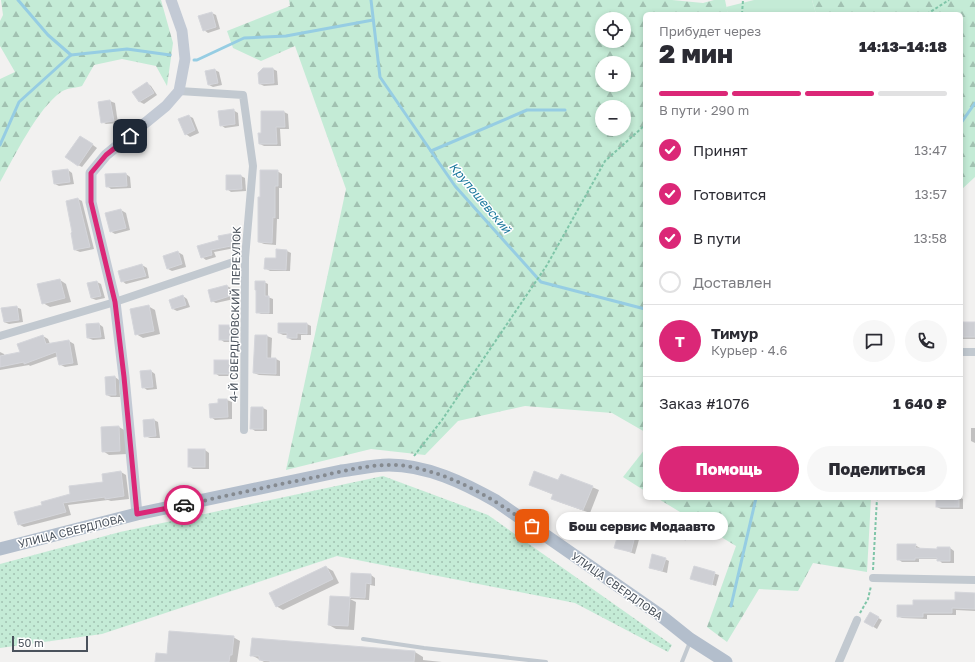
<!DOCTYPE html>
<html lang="ru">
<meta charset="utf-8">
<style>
:root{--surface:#fff;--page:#f7f7f7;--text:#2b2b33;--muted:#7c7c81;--line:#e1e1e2;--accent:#db2777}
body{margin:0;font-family:"Golos Text",sans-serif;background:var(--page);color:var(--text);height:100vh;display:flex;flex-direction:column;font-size:15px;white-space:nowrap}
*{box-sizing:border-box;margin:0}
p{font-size:13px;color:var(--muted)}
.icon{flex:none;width:22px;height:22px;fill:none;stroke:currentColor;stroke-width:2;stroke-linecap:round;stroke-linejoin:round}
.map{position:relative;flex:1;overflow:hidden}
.side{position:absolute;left:643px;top:12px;width:320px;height:488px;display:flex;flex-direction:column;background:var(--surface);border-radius:6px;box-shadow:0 2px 6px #0003}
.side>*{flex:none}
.tools{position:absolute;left:595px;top:12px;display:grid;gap:8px}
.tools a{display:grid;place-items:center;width:36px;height:36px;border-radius:50%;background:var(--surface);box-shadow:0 2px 6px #0003;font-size:20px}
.scale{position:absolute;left:12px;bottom:10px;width:76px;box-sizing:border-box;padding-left:4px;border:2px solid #4a525c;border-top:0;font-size:11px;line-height:14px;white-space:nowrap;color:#4a525c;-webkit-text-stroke:3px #fff;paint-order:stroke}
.pin{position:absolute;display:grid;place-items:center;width:34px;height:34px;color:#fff;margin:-17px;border-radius:8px;box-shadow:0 2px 6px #0006}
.courier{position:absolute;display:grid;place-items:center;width:40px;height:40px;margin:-20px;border:3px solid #db2777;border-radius:50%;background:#fff;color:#222;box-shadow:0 1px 5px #0007}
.bubble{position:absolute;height:28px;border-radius:14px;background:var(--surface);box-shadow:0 2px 6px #0003;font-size:13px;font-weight:800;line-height:28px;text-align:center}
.headline em{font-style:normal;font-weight:800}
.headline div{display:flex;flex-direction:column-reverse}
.headline{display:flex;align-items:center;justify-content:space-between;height:68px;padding:0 16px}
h1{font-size:26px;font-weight:800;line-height:30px}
.bar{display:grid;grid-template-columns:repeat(4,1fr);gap:6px 4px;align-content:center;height:48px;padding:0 16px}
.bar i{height:5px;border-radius:3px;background:var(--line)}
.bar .current{background:var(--accent)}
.bar p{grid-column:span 4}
.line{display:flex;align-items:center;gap:10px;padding:0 16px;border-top:1px solid var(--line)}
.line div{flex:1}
.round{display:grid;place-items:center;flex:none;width:42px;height:42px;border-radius:21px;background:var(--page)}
ol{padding:0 16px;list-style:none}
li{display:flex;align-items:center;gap:12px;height:44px}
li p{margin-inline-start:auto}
li .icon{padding:4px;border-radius:50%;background:var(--accent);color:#fff;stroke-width:4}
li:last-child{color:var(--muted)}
li i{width:22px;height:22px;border:2px solid var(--line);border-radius:50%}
.cta{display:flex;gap:8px;margin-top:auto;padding:8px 16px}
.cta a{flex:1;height:46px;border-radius:24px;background:var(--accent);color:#fff;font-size:16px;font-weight:800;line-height:46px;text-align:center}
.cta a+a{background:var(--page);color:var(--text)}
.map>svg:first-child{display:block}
.grass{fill:url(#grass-dots)}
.forest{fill:url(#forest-firs);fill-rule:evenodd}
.garden{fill:#c4ebd6}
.shadow{fill:#0003}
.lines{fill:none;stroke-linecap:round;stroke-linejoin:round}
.stream{stroke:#96cde3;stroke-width:3}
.building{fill:#cecfd4;stroke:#d5d6db}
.path{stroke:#7fc5a8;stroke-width:2;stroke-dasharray:3 2;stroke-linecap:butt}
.service{stroke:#c2c9d0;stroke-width:4}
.minor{stroke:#c2c9d0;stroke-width:8}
.secondary{stroke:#c3cad5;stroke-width:11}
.primary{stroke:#b3becc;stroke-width:13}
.done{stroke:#858a90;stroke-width:4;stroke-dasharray:0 7.2}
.route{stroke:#db2777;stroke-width:5}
.labels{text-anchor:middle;stroke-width:3;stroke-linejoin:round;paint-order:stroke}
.street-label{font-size:11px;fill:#4a525c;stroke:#fff}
.water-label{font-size:12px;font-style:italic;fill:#1c789d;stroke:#fff}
</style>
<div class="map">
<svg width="975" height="662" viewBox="0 0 975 662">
<defs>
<pattern id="grass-dots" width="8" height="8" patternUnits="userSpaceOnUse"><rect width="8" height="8" fill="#c4ebd6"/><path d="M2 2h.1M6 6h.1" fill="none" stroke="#a1c1b1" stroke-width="1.8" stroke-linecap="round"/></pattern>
<pattern id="forest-firs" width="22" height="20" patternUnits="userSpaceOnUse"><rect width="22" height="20" fill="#c4ebd6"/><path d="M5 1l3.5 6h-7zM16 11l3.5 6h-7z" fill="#a1c1b1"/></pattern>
</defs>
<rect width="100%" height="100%" fill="#f2f1f0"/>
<path class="grass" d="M383,476l105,39 184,130 -4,7 -93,-49 -238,-47 -235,78 -102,14v-84l120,-32z"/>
<g class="forest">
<path d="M1,0h160l12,43 -6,43 -11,-20 -34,-7 -28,6 -12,21c-6,2 -16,2 -21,6 -24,17 -46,64 -61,90v-103l15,-7 -15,-26v-25l3,-6z"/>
<path d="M289,0h383l31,3 11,-3h11l3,14h-83v418l-33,-19 -87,-7 -67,15 -33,34 -54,-6 -85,21 60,-281 -51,-143 -34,15 -28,-13 -6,-17 63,-25zM602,19h22v22h-22zM602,63h22v22h-22zM602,107h22v22h-22z"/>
<path d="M812,0h163v177l-14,13v-176h-145z"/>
<path d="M645,449v42l-22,-14z"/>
<path d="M657,498h214l-4,74 -54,-9 -15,28 -39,-2 -32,53 -20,-15 29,-81z"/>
</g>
<path class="garden" d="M754,0h58l4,14h-88l-2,-7z"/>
<g class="shadow">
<path d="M212,13l4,2 4,14 -12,4 -4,-3z"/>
<path d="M273,69l4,2 1,14 -14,1 -4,-2z"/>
<path d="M215,70l4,2 3,13 -9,2 -4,-2z"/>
<path d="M147,83l4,3 6,9 -13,9 -4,-2 -7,-10z"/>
<path d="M110,101l5,2 3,20 -12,1 -4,-2 -3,-20z"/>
<path d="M233,110l5,3 1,13 -14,2 -4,-3z"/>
<path d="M262,112h22l4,2 1,15h-9l1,17h-17l-4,-2 2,-10z"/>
<path d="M189,116l4,2 6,15 -9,4 -4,-3z"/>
<path d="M85,139l12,9 -15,19 -4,-2z"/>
<path d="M68,170l4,3 2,11 -15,2 -4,-2z"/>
<path d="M277,171l5,3v14h-3v31h-2l-1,26 -12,-1 -5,-2z"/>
<path d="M126,174l4,3 1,11 -20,1 -4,-3z"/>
<path d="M241,176l4,2 1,13 -15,1 -4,-3z"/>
<path d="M78,199l4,2 12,48 -14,3 -5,-2z"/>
<path d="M121,210l5,3 4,17 -15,4 -5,-3 -4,-17z"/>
<path d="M234,234l4,3 2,10 -26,5 2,5 -10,3 -4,-3 18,-16z"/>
<path d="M287,251l4,2 -1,18h-20l-5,-3z"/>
<path d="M178,252l5,3 3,12 -14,4 -4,-2z"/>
<path d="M142,265l5,3 2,10 -23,6 -4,-3z"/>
<path d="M60,280l6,4 5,18 -21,5 -7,-4z"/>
<path d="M97,282l4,2 4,14 -9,2 -5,-2z"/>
<path d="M264,282l4,2v13l5,2v15h-12l-4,-2z"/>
<path d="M227,286l4,2 3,11 -18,4 -4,-2z"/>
<path d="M183,296l4,3 3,8 -13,4 -4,-2z"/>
<path d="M148,306l7,4 5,24 -17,4 -7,-4z"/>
<path d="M16,307l5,2 2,13 -14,2 -5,-2z"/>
<rect x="961" y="323" width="14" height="16"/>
<path d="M99,324l4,3 2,12 -12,1 -5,-2z"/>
<path d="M307,324l4,2v9h-10v5h-9l-4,-2v-3h-5l-4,-2z"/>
<path d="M220,326h12l4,2v14h-12l-4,-3z"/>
<path d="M43,336l5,3 2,5 19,-3 5,3 4,21 -13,2 -6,-3 -1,-8 -28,10 -1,-1 -29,5v-18l4,2 1,2 16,-3z"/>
<path d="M256,336h11l5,2 -1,21h5l4,2v15l-21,-1 -5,-2z"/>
<path d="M232,361l4,2v13h-17l-4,-3z"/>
<path d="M151,371l4,3 2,15 -10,1 -4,-3z"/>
<path d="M961,372l2,1v10h-2z"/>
<path d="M115,377l4,3 1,17h-9l-4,-2z"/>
<path d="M219,400h8l5,2v17l-17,1 -4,-3 8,-13z"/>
<path d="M263,408l4,2v21h-12l-4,-3z"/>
<path d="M154,420l4,2 2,16h-10l-5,-2z"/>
<path d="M119,427l7,4 1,23 -18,1 -6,-4z"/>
<path d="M971,428h4v15l-4,-2z"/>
<path d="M205,450l4,3v16h-16l-4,-3z"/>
<path d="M121,472l5,3 3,24 -18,2 -3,-1 -40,5 3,10 -47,12 -6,-3 25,-19 61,-23z"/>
<path d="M559,482l33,5 7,3 -9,23 -31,-11 -7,-4 2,-3 -24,-10z"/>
<path d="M892,498h17v1h-15z"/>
<path d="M937,498h24l2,1v10h-22l-4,-2z"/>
<path d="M620,529l20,7 -5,18 -20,-7z"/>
<path d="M679,530l10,3 -1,7 -10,-2z"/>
<path d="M915,545l5,3v1l18,1 12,-2 4,3v12h-12l-4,-4h-19v3h-17l-4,-3z"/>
<path d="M665,559l4,2 -2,12 -17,-5z"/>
<path d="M326,567l7,4 6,12 -56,27 -7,-4z"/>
<path d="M694,567l25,8 -3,11 -25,-8z"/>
<path d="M352,574l19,1 4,3v8l-5,-1 -1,15 -19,-1 6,3 -2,28 -18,-1 -7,-4 2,-28 20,1z"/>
<path d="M975,594v17l-19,-1v5h-29v4l-25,-1 -4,-2 16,-10 42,-5z"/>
<path d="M870,613l12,7 -5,9 -12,-7z"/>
<path d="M233,637l7,4 -3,21h-81l12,-7z"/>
<path d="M253,639l162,13 8,5v3l19,2h-178l-13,-7z"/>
</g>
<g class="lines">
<g class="stream">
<path d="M18,0l30,35 23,20"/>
<path d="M371,0l9,77 75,109 86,96 104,27"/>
<path d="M194,60h3l47,-22 42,-2 87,-16"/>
<path d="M961,123l14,-20"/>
<path d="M0,145l19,-43 52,-47 56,-6 43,6"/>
<path d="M431,151l96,-41h38"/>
<path d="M731,606l25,-108"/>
</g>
</g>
<g class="building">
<path d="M212,12l4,15 -13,4 -5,-15z"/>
<path d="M263,68h10l1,15 -15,1 -1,-11z"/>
<path d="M215,69l3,14 -10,2 -3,-14z"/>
<path d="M147,82l7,11 -15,9 -7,-10z"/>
<path d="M110,100l4,21 -13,2 -3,-21z"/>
<path d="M234,109l1,15 -15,2 -2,-15z"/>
<path d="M261,111h23l1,16h-9l1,17h-18l-1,-11h3z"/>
<path d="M189,115l6,15 -10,5 -7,-16z"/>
<path d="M80,136l13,8 -15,22 -13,-9z"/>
<path d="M68,169l2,13 -16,2 -2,-13z"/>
<path d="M260,170h18v16h-3v32l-2,-1 -1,26 -14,-1v-45h2z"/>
<path d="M126,173l1,13 -21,1 -1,-13z"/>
<path d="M226,175h15l1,14 -16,1z"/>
<path d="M78,198l12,49 -16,3 -3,-17 1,-1 -6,-31z"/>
<path d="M121,209l5,19 -16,4 -5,-19z"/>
<path d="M234,233l2,12 -25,5 1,5 -11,3 -4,-12 22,-6 -1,-4z"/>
<path d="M276,249l11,1 -1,20 -22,-1 1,-11h11z"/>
<path d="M178,251l4,13 -15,5 -4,-13z"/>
<path d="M142,264l4,12 -25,6 -3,-11z"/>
<path d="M60,279l5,19 -23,6 -5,-20z"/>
<path d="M97,281l4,15 -10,2 -4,-15z"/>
<path d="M255,281h10v15h4v17h-13v-23h-1z"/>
<path d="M227,285l3,11 -19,6 -3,-12z"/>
<path d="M183,295l3,10 -14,4 -3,-9z"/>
<path d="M149,305l5,26 -19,4 -5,-26z"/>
<path d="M17,306l2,14 -15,2 -3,-14z"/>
<rect x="963" y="322" width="12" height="15"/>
<path d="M99,323l2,14 -14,1 -1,-14z"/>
<path d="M278,323h29v11l-10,-1v5h-10v-5h-9z"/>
<rect x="219" y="325" width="13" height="15"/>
<path d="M43,335l3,9 23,-4 4,23 -14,2 -3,-13 -32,12v-2l-24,5v-11l20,-4 -3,-8z"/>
<path d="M255,335h12v23h9v16l-23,-1z"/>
<rect x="214" y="360" width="18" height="14"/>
<path d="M151,370l2,17 -11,1 -2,-17z"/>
<path d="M115,376l1,19h-10l-1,-18z"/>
<path d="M218,399h9l1,18 -18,1 -1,-14 9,-1z"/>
<path d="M251,407h12v22h-13z"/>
<path d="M154,419l2,17 -12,1 -1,-17z"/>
<path d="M119,426l1,25 -18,1 -1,-25z"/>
<rect x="188" y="449" width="17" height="18"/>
<path d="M121,471l3,25 -19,3v-2l-42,6 3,9 -48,13 -4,-13 28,-7 -1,-3 29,-8 -1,-8 34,-4 -1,-8z"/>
<path d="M534,471l24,9 3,-6 32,12 -10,24 -32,-11 2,-5 -24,-9z"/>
<rect x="936" y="498" width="23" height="9"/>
<path d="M620,528l16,4 -5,20 -17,-4z"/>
<path d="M678,529l9,2 -1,9 -9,-2z"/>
<path d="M897,544h19l-1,4 22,1v-2h13v14h-13v-3h-22v2h-18z"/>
<path d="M652,554l14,4 -4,13 -13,-3z"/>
<path d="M326,566l7,13 -57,28 -7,-14z"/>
<path d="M694,566l21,6 -3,13 -22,-6z"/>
<path d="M351,573l20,1v10l-5,-1 -1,15 -15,-1z"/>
<path d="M955,592l20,1v16l-23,-1v5h-29v4h-26v-12h16v-5h42z"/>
<path d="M330,596l20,1 -2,29 -20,-1z"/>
<path d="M870,612l9,5 -6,10 -9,-5z"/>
<path d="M169,631l65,5 -2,19h-2l-1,7h-74l1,-9 11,1z"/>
<path d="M252,638l163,13 -1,11h-144v-1l-11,-1v-4h-9z"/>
</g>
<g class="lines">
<g class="path">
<path d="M742,14l1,-14"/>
<path d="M927,14l22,-14"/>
<path d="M414,456l28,-36 105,-155 58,-104 40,-36"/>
<path d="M873,570l4,-72"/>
<path d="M860,613l8,-14 3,-13"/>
</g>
<g class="service">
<path d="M363,639l61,9 122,14"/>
<path d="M682,662l8,-20"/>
</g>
<g class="minor">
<path d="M179,91l64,4 10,71 -8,92 -1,172"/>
<path d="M0,336l115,-34 130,-44"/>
<path d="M961,352h14"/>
<path d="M873,578l102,2"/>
<path d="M839,662l18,-42"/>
</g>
<path class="secondary" d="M137,514l-13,-137 -9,-75 -24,-100v-29l15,-18 60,-49 13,-15 6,-32 -3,-28 -11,-31"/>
<path class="primary" d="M0,549l137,-35 204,-43c16,-2 32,-6 48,-6 38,0 75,18 107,36l164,114 30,24 36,23"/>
</g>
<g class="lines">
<path class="done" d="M184,505c46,-10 91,-20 137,-29 27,-6 58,-14 86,-10 49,9 86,33 125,60"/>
<path class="route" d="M130,136l-24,19 -15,18v29l24,100 9,75 13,137 47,-9"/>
</g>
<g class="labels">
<g class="street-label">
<text transform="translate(235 314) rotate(-89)" y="4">4-Й СВЕРДЛОВСКИЙ ПЕРЕУЛОК</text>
<text transform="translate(71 531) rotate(-14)" y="4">УЛИЦА СВЕРДЛОВА</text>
<text transform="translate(617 586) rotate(35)" y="4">УЛИЦА СВЕРДЛОВА</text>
</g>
<g class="water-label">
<text transform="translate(480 198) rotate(50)" y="4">Крупошевский</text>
</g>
</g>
</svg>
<div class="tools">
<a><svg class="icon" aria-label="locate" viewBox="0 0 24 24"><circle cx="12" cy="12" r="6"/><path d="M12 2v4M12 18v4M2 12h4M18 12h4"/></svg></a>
<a>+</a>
<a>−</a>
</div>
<div class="scale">50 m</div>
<div class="pin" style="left:532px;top:526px;background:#ea580c"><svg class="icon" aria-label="bag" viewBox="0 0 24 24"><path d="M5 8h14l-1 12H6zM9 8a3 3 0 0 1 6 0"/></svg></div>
<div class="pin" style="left:130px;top:136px;background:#1f2937"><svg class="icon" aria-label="home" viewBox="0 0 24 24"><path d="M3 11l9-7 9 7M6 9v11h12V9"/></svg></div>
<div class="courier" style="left:184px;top:505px"><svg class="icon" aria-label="car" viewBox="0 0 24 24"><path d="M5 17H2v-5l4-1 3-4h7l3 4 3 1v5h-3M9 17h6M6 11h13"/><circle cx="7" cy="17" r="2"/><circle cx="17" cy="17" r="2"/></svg></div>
<div class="bubble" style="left:556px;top:512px;width:172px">Бош сервис Модаавто</div>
<section class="side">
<div class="headline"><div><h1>2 мин</h1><p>Прибудет через</p></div><em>14:13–14:18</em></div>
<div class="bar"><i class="current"></i><i class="current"></i><i class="current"></i><i></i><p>В пути · 290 m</p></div>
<ol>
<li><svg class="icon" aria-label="check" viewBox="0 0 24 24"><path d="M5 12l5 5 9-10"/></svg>Принят<p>13:47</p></li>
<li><svg class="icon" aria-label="check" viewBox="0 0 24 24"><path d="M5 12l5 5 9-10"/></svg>Готовится<p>13:57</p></li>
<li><svg class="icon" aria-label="check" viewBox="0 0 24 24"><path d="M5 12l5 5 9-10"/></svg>В пути<p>13:58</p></li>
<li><i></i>Доставлен</li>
</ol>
<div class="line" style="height:72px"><b class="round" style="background:var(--accent);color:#fff">Т</b><div><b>Тимур</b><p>Курьер · 4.6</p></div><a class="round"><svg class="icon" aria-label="chat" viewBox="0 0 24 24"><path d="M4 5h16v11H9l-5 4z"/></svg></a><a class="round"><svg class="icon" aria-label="phone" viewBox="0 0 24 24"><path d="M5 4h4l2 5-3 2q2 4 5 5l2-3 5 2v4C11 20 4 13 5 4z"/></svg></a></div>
<div class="line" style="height:52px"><div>Заказ #1076</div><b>1 640 ₽</b></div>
<div class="cta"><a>Помощь</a><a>Поделиться</a></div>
</section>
</div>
